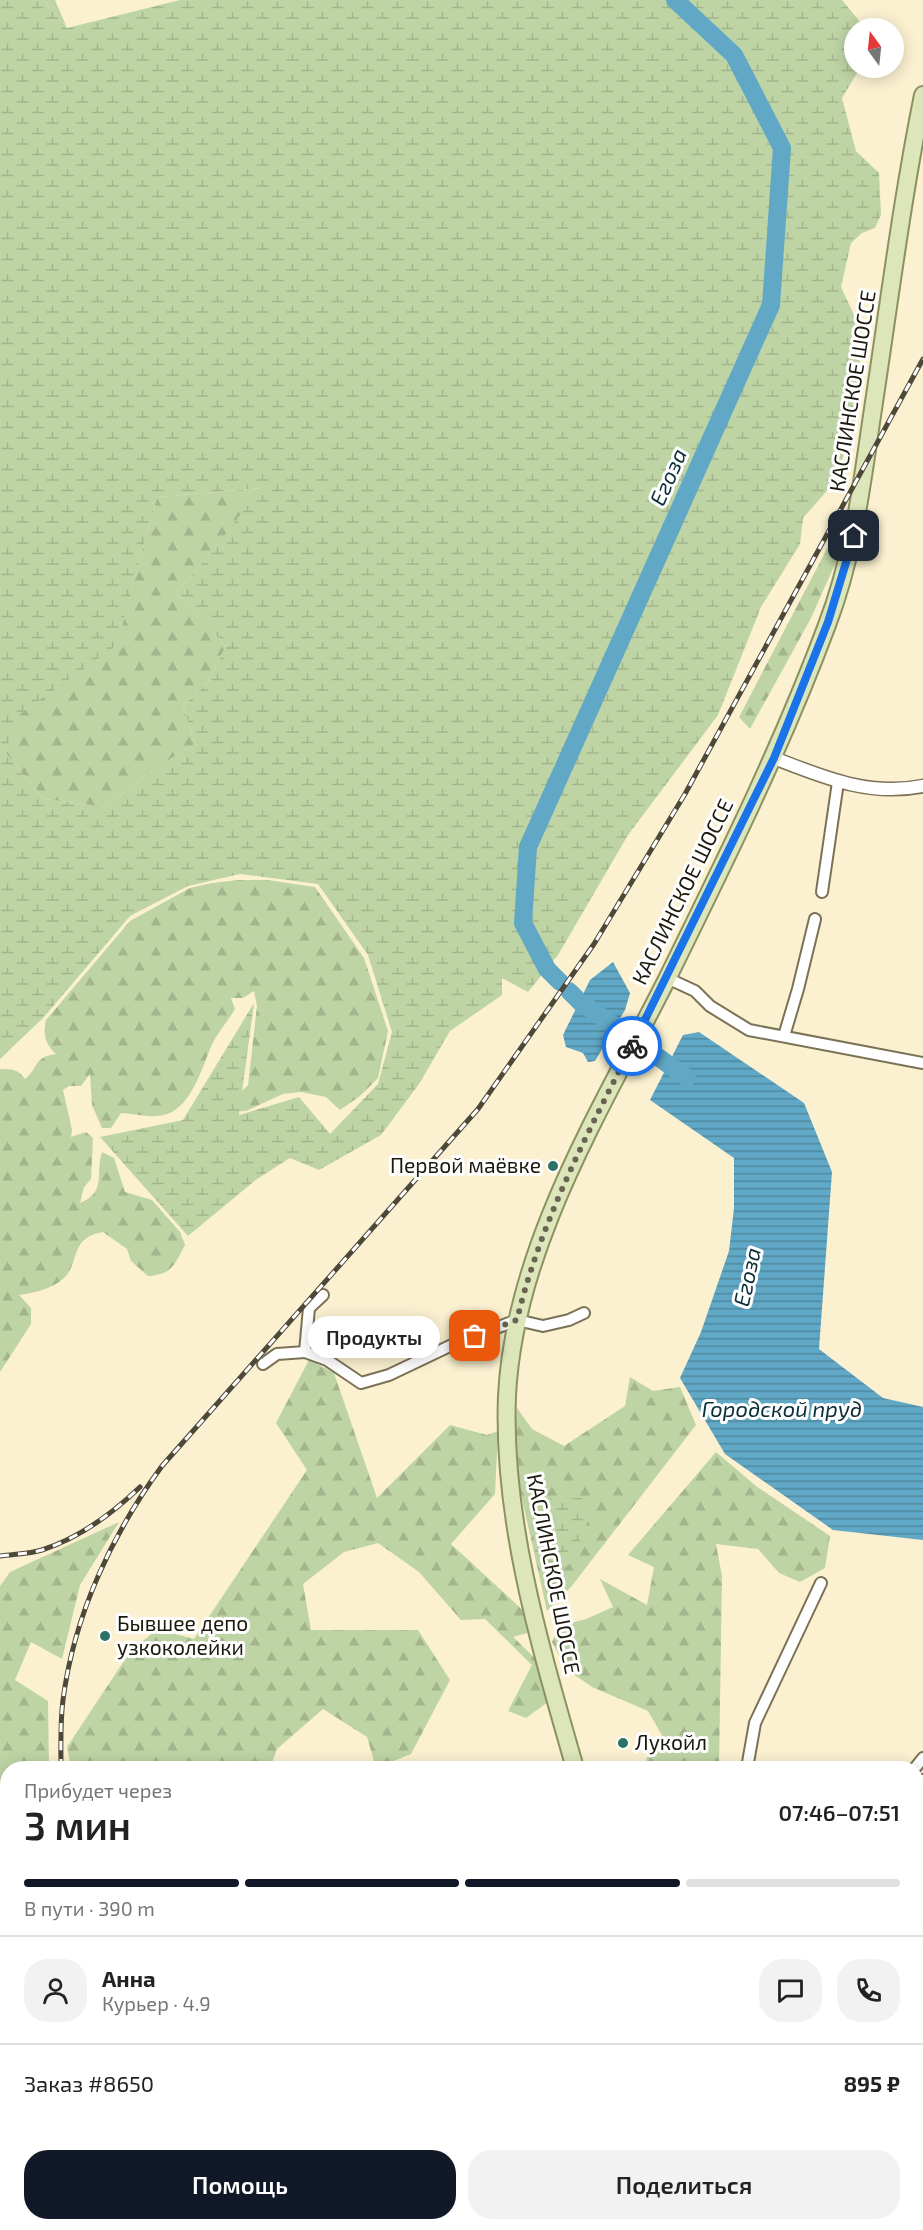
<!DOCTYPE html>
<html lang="ru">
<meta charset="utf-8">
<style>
:root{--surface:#fff;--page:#f2f2f2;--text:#222;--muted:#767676;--line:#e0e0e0;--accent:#111827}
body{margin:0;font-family:"Exo 2",sans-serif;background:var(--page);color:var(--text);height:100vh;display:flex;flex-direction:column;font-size:22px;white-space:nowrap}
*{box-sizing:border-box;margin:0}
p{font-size:20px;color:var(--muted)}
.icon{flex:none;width:33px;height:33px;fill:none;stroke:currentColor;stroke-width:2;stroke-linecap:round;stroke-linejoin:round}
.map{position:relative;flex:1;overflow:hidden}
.details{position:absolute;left:0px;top:1761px;width:924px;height:470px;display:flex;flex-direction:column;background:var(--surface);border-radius:24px 24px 0 0;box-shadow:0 3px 15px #0003}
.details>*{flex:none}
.needle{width:39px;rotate:345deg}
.buttons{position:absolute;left:844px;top:18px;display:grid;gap:12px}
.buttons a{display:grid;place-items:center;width:60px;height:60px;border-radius:50%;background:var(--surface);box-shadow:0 3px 15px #0003;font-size:30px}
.pin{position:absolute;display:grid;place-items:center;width:51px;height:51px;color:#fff;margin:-26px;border-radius:12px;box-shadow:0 3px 9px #0006}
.courier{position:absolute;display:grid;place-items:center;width:60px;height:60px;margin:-30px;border:4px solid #1a73e8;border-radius:50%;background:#fff;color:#222;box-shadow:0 2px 8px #0007}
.bubble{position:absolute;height:42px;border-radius:21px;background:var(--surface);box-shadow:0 3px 15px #0003;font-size:20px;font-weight:600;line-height:42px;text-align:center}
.headline em{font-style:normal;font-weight:600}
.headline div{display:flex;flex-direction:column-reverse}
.headline{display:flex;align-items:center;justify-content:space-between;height:102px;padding:0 24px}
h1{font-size:39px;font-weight:600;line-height:45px}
.bar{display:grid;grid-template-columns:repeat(4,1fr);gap:9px 6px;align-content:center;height:72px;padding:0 24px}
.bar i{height:8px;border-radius:4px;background:var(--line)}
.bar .current{background:var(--accent)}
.bar p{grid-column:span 4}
.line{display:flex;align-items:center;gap:15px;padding:0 24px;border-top:2px solid var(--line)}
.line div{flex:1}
.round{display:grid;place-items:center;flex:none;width:63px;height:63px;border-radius:24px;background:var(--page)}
.cta{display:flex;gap:12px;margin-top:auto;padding:12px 24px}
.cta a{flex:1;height:69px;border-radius:24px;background:var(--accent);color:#fff;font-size:24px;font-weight:600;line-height:69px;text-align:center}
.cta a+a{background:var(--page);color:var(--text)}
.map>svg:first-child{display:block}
.forest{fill:url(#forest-firs)}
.wetland{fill:url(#wetland-marsh);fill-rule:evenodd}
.water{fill:url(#water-rules)}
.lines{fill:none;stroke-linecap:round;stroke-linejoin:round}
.river{stroke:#60a8c5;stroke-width:18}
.minor-casing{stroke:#7b7255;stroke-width:14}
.tertiary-casing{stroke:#7b7255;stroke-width:15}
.primary-casing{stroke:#8b9260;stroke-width:20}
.minor{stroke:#fff;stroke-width:10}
.tertiary{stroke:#fff;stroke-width:12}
.primary{stroke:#dde5bb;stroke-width:16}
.rail-casing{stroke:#4d4838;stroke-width:5}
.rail{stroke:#fefefe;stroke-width:3;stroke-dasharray:9;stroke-linecap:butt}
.done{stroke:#696451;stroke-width:6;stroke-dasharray:0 10.8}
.route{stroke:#1a73e8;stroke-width:8}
.poi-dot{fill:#2b7267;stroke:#fefefe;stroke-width:2}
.labels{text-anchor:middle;stroke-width:6;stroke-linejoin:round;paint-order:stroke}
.street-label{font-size:21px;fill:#1b180c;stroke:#fefefe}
.poi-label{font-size:21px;fill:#1b180c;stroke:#fefefe;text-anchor:start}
.water-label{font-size:22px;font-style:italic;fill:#0c2f3b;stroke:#fefefe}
</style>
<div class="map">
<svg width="923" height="2230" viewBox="0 0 923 2230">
<defs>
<pattern id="forest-firs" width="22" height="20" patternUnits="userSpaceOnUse" patternTransform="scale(1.5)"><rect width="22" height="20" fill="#bed4a5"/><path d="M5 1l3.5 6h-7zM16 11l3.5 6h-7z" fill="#a3b58d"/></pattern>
<pattern id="wetland-marsh" width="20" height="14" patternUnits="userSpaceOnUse" patternTransform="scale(1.5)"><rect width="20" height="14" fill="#bed4a5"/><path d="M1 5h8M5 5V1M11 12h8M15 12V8" fill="none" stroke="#a3b58d"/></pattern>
<pattern id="water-rules" width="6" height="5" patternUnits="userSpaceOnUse" patternTransform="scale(1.5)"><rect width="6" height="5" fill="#60a8c5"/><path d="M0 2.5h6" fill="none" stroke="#4e889e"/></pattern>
</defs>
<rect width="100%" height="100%" fill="#fbf1d1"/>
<g class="forest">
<path d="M43,0h12l12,28z"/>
<path d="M262,488l-56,71 -31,34 51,53 -18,36 -25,24 12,38 -41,25 -49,38 -61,-8 -39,-47 14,-38 98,-70 40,-147z"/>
<path d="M840,524l2,15 -7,25 -24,54 -61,111 -11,-12z"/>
<path d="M238,880h29l48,7 49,71 24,73 -10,47 -18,18 -20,14 -14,-13 -25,-5 -18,2 -37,17 -13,1 5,-17 10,-10 9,-79 -3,-15 -11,7h-12l4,11c-7,12 -17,23 -23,35 -9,21 -20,62 -45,70 -14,5 -31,0 -46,-1l-10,15h-9l-10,-23 -2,-31 -9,12h-12l-6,4 9,40 -1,7 15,-5 7,6 -2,41 -7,8 -4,16c27,-11 15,-29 22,-51l12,6 11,34 27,8 28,32 5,13c-11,20 -12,29 -37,31l-17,-15 -4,-12 -24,-17c-35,6 -22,31 -40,47 -12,10 -29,14 -44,16l12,13v16l-31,48v-303c12,0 18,0 25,10 14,-11 8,-22 31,-25 -11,-10 -13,-19 -10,-34l84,-99 60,-33 22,-5z"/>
<path d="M309,1360l25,13 43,125 73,-73 37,10 11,-4 -3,63 -44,50 75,69 5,19 -18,5 25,24 10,41 -22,16 -18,-7 24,-46 -47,-46 -24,1 -42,-48 -41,-29 -34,9 -41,32 8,46h107l32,50 -39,74 -35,14 -9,-31 -44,-28 -46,40 -7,19h-199l-4,-21 63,-95 27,-23 37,10 113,-169 -31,-47z"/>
<path d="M630,1377l23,14 27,-4 16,38 -125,162 -24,24 -34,-153 4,-50 15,21 32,17 61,-40z"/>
<path d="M716,1452l40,34 74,50 -5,32 -25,14 -21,-9 -21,-24 -42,-5 6,32 -3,192h-74l2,-11 16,-20 -15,-26 -56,-24 -26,-18 -14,-27 7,-16 27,-7 27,-12 -13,-28 47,26 7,-38 -26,-12z"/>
<path d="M119,1522l-39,63 -18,74 -31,-17 -16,38 33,21 1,67h-41l-1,74 -7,-4v-252l10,-14z"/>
<path d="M7,2193l1,30h78l-3,7h-83v-19z"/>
<path d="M120,2223h119v5l-120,2z"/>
<path d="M389,2223h125v7h-130z"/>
<path d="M620,2223h51l4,3 1,4h-98z"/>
</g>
<g class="wetland">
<path d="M0,0h43l24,28 113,-28h662l23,28h-10v40h5l-18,30 14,53 23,22 2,42 -6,13 -13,5 -11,10 -10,44 14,30 5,39 -4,65 -23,63 -30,34 -3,26 -39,63 -43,108 -90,120 -70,120 -30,37 -26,-14v17l-52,36 -31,53 -38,51 -62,35 -29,-12 -33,21 -69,57 -88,-99 83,-17 71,-117 -15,112 60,-18 31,37 48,-50 14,-52 -24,-77 -50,-71 -78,-10 -52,12 -58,30 -86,101 -44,42zM261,488l-55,71 -31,34 51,53 -18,36 -25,24 12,38 -41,25 -49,38 -61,-8 -39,-47 15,-38 97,-69 40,-148z"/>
<path d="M582,1498l6,22 -17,43 -24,17 -12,-28 -5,-53z"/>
</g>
<g class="water">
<path d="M613,962l17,31 -5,17 -30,51 -7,1 -5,-9 -17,-6 -3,-12 27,-55z"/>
<path d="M699,1032l105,71 28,69 -13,177 64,49 40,9v133l-90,-10 -108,-76 -45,-76 21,-46 28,-81 5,-43v-50l-84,-58 33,-65z"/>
</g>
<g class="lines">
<g class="river">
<path d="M560,982l-13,-13 -24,-46 5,-76 243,-542 11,-157 -48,-93 -59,-55"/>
<path d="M569,991l11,11 39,27"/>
<path d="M654,1054l33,24"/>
</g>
<g class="minor-casing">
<g id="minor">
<path d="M822,892l16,-110"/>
<path d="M667,978l28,13 15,15 39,24 174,33"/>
<path d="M784,1036l14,-47 17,-70"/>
<path d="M323,1295l-14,13 -4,44 22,8 34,23 28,-8 65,-31 63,-24 26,6 26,-6 15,-7"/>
<path d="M263,1364l14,-10 28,-2"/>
<path d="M747,1768l8,-45 66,-140"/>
<path d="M915,1768l8,-10"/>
<path d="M916,1781l7,-1"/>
<path d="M854,2223l27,7"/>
<path d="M914,2230l9,-2"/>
</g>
</g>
<g class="tertiary-casing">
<path id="tertiary" d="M774,758c49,19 95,39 149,28"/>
</g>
<g class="primary-casing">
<g id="primary">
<path d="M575,1768c-34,-119 -73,-247 -68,-372 7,-148 95,-288 160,-417 57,-116 115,-233 160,-354 27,-70 35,-143 46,-216 16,-105 29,-210 50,-314"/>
<path d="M693,2223l1,7"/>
</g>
</g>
<use href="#minor" class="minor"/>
<use href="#tertiary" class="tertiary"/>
<use href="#primary" class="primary"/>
<g class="rail-casing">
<g id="rail">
<path d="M0,1556c14,-2 29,-2 42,-6 37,-12 71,-37 98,-63"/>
<path d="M61,1768c0,-22 -1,-45 2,-68 11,-85 49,-166 99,-234l316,-357 116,-165 91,-150 238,-435"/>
<path d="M761,2223l17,7"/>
</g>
</g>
<use href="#rail" class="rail"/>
</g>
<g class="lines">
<path class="done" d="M475,1336l42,-16c23,-97 70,-186 115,-274"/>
<path class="route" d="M632,1046l142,-288 54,-136 26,-86"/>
</g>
<g class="poi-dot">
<circle cx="553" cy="1166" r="6"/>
<circle cx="105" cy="1636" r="6"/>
<circle cx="623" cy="1743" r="6"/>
</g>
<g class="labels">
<g class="street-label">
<text transform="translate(853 391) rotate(-81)" y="7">КАСЛИНСКОЕ ШОССЕ</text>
<text transform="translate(683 892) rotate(-64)" y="7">КАСЛИНСКОЕ ШОССЕ</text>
<text transform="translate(553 1574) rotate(79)" y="7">КАСЛИНСКОЕ ШОССЕ</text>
</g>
<g class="poi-label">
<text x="541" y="1173" text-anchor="end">Первой маёвке</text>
<text x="117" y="1631">Бывшее депо<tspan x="117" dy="24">узкоколейки</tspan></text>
<text x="635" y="1750">Лукойл</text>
</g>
<g class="water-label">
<text transform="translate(668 477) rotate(-66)" y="8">Егоза</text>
<text transform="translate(747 1277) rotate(-78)" y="8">Егоза</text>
<text x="782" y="1417">Городской пруд</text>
</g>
</g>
</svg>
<div class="buttons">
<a><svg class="needle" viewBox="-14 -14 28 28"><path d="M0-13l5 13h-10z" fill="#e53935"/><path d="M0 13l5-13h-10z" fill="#767676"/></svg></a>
</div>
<div class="pin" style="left:475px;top:1336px;background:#ea580c"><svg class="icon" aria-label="bag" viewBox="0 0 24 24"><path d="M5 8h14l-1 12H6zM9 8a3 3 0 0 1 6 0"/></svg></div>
<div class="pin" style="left:854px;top:536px;background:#1f2937"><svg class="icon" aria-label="home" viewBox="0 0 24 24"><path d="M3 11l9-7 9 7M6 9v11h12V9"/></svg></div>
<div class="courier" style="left:632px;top:1046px"><svg class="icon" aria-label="bike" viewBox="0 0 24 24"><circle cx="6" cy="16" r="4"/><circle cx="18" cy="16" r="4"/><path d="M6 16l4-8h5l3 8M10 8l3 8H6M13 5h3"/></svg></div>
<div class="bubble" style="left:308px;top:1316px;width:132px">Продукты</div>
<section class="details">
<div class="headline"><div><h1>3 мин</h1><p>Прибудет через</p></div><em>07:46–07:51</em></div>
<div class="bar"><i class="current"></i><i class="current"></i><i class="current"></i><i></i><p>В пути · 390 m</p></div>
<div class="line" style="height:108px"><a class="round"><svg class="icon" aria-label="person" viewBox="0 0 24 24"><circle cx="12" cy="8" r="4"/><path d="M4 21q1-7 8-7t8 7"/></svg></a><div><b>Анна</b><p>Курьер · 4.9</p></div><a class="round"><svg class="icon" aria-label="chat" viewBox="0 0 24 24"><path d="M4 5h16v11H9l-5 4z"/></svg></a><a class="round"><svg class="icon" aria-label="phone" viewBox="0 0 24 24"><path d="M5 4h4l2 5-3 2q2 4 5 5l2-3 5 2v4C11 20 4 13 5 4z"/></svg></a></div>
<div class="line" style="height:78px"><div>Заказ #8650</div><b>895 ₽</b></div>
<div class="cta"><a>Помощь</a><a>Поделиться</a></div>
</section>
</div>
